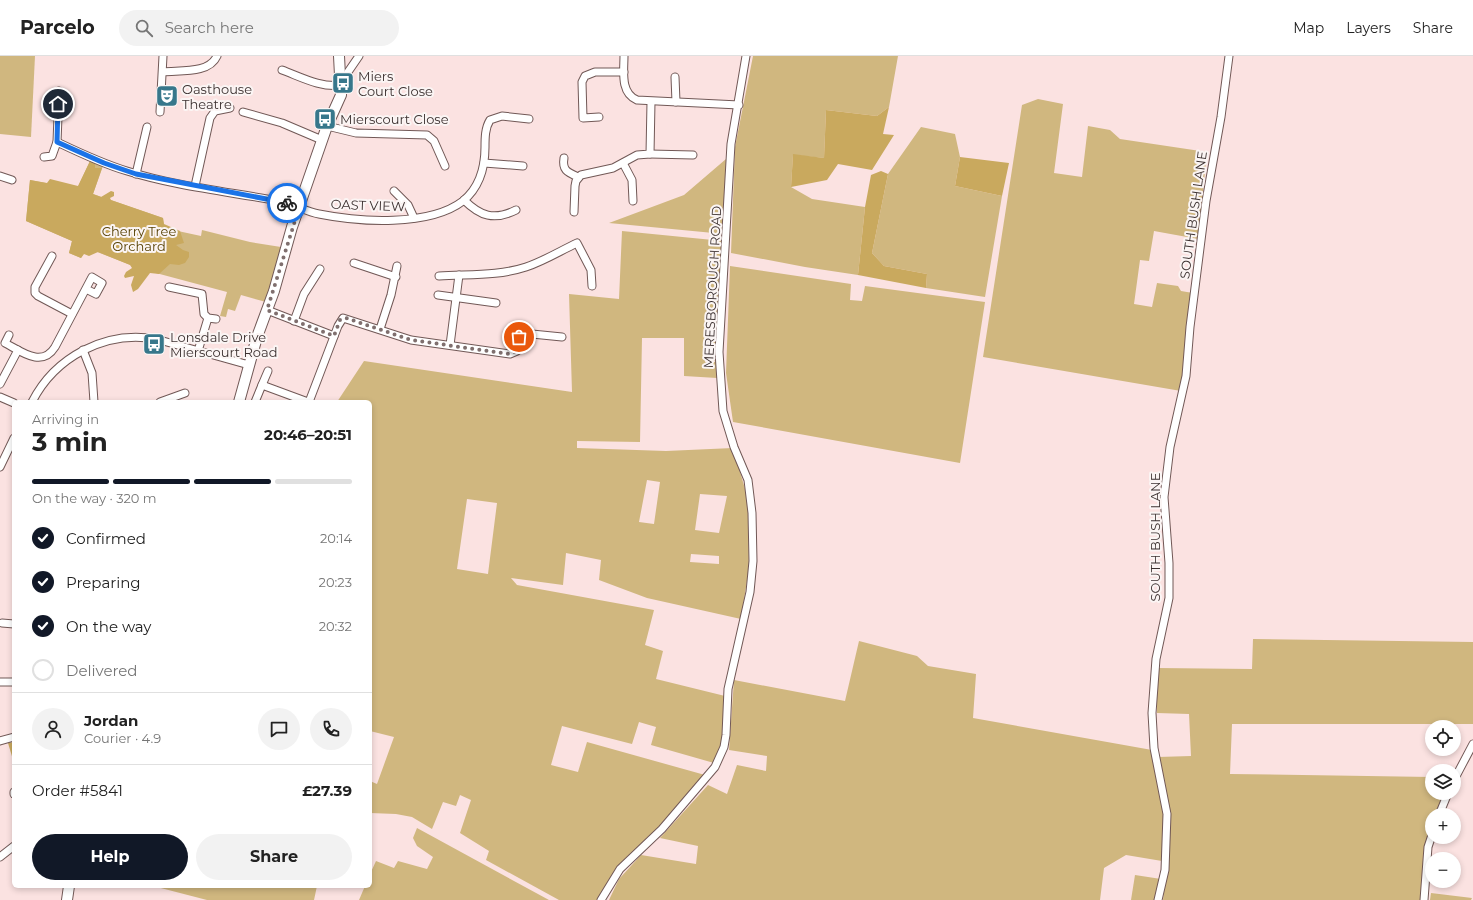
<!DOCTYPE html>
<meta charset="utf-8">
<style>
:root{--surface:#fff;--page:#f2f2f2;--text:#222;--muted:#767676;--line:#e0e0e0;--accent:#111827}
body{margin:0;font-family:Montserrat,sans-serif;background:var(--page);color:var(--text);height:100vh;display:flex;flex-direction:column;font-size:15px;white-space:nowrap}
*{box-sizing:border-box;margin:0}
p{font-size:13px;color:var(--muted)}
.icon{flex:none;width:22px;height:22px;fill:none;stroke:currentColor;stroke-width:2;stroke-linecap:round;stroke-linejoin:round}
.map{position:relative;flex:1;overflow:hidden}
.drawer{position:absolute;left:12px;top:344px;width:360px;height:488px;display:flex;flex-direction:column;background:var(--surface);border-radius:6px;box-shadow:0 2px 6px #0003}
.drawer>*{flex:none}
.buttons{position:absolute;left:1425px;top:664px;display:grid;gap:8px}
.buttons a{display:grid;place-items:center;width:36px;height:36px;border-radius:50%;background:var(--surface);box-shadow:0 2px 6px #0003;font-size:20px}
.pin{position:absolute;display:grid;place-items:center;width:34px;height:34px;color:#fff;margin:-17px;border:2px solid #fff;border-radius:50%;box-shadow:0 1px 4px #0007}
.courier{position:absolute;display:grid;place-items:center;width:40px;height:40px;margin:-20px;border:3px solid #1a73e8;border-radius:50%;background:#fff;color:#222;box-shadow:0 1px 5px #0007}
.head em{font-style:normal;font-weight:700}
.head div{display:flex;flex-direction:column-reverse}
.head{display:flex;align-items:center;justify-content:space-between;height:68px;padding:0 20px}
h1{font-size:26px;font-weight:700;line-height:30px}
.bar{display:grid;grid-template-columns:repeat(4,1fr);gap:6px 4px;align-content:center;height:48px;padding:0 20px}
.bar i{height:5px;border-radius:3px;background:var(--line)}
.bar .active{background:var(--accent)}
.bar p{grid-column:span 4}
.line{display:flex;align-items:center;gap:10px;padding:0 20px;border-top:1px solid var(--line)}
.line div{flex:1}
.round{display:grid;place-items:center;flex:none;width:42px;height:42px;border-radius:21px;background:var(--page)}
ol{padding:0 20px;list-style:none}
li{display:flex;align-items:center;gap:12px;height:44px}
li p{margin-inline-start:auto}
li .icon{padding:4px;border-radius:50%;background:var(--accent);color:#fff;stroke-width:4}
li:last-child{color:var(--muted)}
li i{width:22px;height:22px;border:2px solid var(--line);border-radius:50%}
.button{display:flex;gap:8px;margin-top:auto;padding:8px 20px}
.button a{flex:1;height:46px;border-radius:24px;background:var(--accent);color:#fff;font-size:16px;font-weight:700;line-height:46px;text-align:center}
.button a+a{background:var(--page);color:var(--text)}
header{display:flex;align-items:center;gap:24px;box-sizing:border-box;height:56px;padding:0 20px;background:var(--surface);border-bottom:1px solid var(--line)}
header strong{font-size:19px}
nav{display:flex;gap:22px;margin-inline-start:auto;font-size:14px}
.search{width:280px;height:36px;background:var(--page);display:flex;align-items:center;gap:10px;box-sizing:border-box;padding:0 14px;border-radius:22px;color:var(--muted);font-size:15px}
.map>svg:first-child{display:block}
.green{fill:#d0b77f;fill-rule:evenodd}
.forest{fill:#c9a95e}
.lines{fill:none;stroke-linecap:round;stroke-linejoin:round}
.street-casing{stroke:#715856;stroke-width:9}
.secondary-casing{stroke:#715856;stroke-width:12}
.street{stroke:#fff;stroke-width:7}
.secondary{stroke:#fff;stroke-width:10}
.done{stroke:#7f6f6e;stroke-width:4;stroke-dasharray:0 7.2}
.route{stroke:#1a73e8;stroke-width:5}
.labels{text-anchor:middle;stroke-width:4;stroke-linejoin:round;paint-order:stroke}
.poi-label{font-size:13px;fill:#3c3130;stroke:#fbf5f4;text-anchor:start}
.street-label{font-size:13px;fill:#3c3130;stroke:#fbf5f4}
.park-label{font-size:13px;fill:#594305;stroke:#fbf5f4}
</style>
<header>
<strong>Parcelo</strong>
<div class="search"><svg class="icon" aria-label="search" viewBox="0 0 24 24"><circle cx="10" cy="10" r="6"/><path d="M15 15l6 6"/></svg>Search here</div>
<nav><a>Map</a><a>Layers</a><a>Share</a></nav>
</header>
<div class="map">
<svg width="1473" height="844" viewBox="0 0 1473 844">
<rect width="100%" height="100%" fill="#fbe2e1"/>
<g class="green">
<path d="M0,0h35l-4,81 -31,-3z"/>
<path d="M753,0h145l-9,51 -12,9 -51,-6 -2,48 -31,-3 -2,32 21,12 53,8 -7,68 -53,-8 -74,-14 4,-106z"/>
<path d="M1038,43l25,5 -9,69 28,4 6,-51 22,4 10,9 87,13 -9,87 -44,-8 -5,30 -9,-1 -6,44 18,3 5,-24 21,3 3,5 12,2 -12,98 -198,-34 39,-252z"/>
<path d="M921,71l34,7 5,23 -5,29 47,10 -17,101 -59,-9 1,-14 -43,-8 -12,-13 16,-79z"/>
<path d="M726,103l-2,75 -115,-11 75,-28z"/>
<path d="M90,105l13,5 -10,28 70,24 1,10 37,8 1,-6 48,12 31,5 -15,55 -25,-7 -6,16 -7,-2 -2,8 -6,-1 7,-24 -86,-23 -54,-21 -6,10 -12,-5 3,-12 -46,-20 4,-41 47,9z"/>
<path d="M622,175l101,10 -6,98v39l-33,-2v-38h-42l-2,104 -63,-1v7l89,3 67,-3 15,51 1,69 -8,51 -94,-21 -48,-18 2,-20 -35,-7 -3,32 -52,-7 6,7 137,25 -9,35 18,6 -7,28 69,17 -2,48 -9,19 -63,-18 5,-18 -17,-5 -7,22 -70,-18 -11,39 27,7 9,-30 118,33 -106,125h-40l-73,-40 3,-9 -29,-18 11,-33 -11,-5 -4,11 -13,-4 -11,27 -20,-12 -16,-3 -26,-1v-32l7,3 17,-47 -24,-6v-329h-33l27,-41 208,31 -3,-98 50,5zM705,292h5v6h3l2,8h-10zM647,424l13,2 -6,42 -15,-2zM700,438l27,2 -8,37 -24,-3zM467,443l30,4 -9,71 -31,-5zM691,498l28,2v8l-29,-2z"/>
<path d="M730,210l121,18 -1,16 12,1 3,-15 120,16 -25,161 -227,-41 -7,-49z"/>
<path d="M1253,583l220,3v82h-241l-2,50 202,3v16h13l-9,22h-4v9l-7,21 -5,55h-257l5,-52 -10,-91 33,-1 -2,-42 -32,-1v-45l95,1z"/>
<path d="M859,585l58,15 11,10 48,8 -3,44 179,32 12,64 -2,47 -36,-6 -22,13 -4,32h-491l10,-21 22,-24 55,9 2,-18 -38,-8 48,-53 19,9 10,-29 29,6 1,-15 -38,-6 5,-70 111,21z"/>
<path d="M417,772l132,72h-190l6,-14h5v-12l6,-13 18,7 4,-7 29,8 6,-12 -16,-11 -4,-8z"/>
<path d="M1135,819l26,4 -5,21h-25z"/>
<path d="M153,830h164l-3,14h-107z"/>
<path d="M1431,837l41,5 -1,2h-41z"/>
</g>
<g class="forest">
<path d="M889,51l-6,27 11,1 -22,35 -34,-6 -11,16 -36,7 2,-33 31,4 2,-48 51,6z"/>
<path d="M960,101l49,6 -7,33 -47,-10z"/>
<path d="M90,105l5,2v5h7l-9,26 8,3 10,-6 3,1v4l-4,2 1,2 52,18 1,6 16,7 4,12 -8,2 7,5 6,2v5l-4,6 -6,2 -9,-1 -11,10 -9,-1 -12,16 -5,3 -2,-7 3,-9 -9,2 -1,-2 2,-4 6,-4 -2,-3 -32,-13 -9,4 -5,-2 -3,4 -12,-5 3,-12 -46,-20 4,-41 17,3 3,-4 28,7z"/>
<path d="M881,115l7,3 -16,79 12,13 43,8 -1,14 -68,-13 7,-68 6,-32z"/>
<path d="M14,686v21l-6,-20z"/>
</g>
<g class="lines">
<g class="street-casing">
<g id="street">
<path d="M624,0c0,15 -4,37 13,44l102,5"/>
<path d="M282,14c19,7 39,18 59,15"/>
<path d="M163,16c17,-2 46,2 54,-16"/>
<path d="M348,16l11,-16"/>
<path d="M675,21l1,25"/>
<path d="M160,56l3,-56"/>
<path d="M243,56l39,11 40,17"/>
<path d="M599,61l-16,1 -1,-36 3,-6 10,-4h29"/>
<path d="M327,70l29,7 71,2 7,6 11,25"/>
<path d="M57,86l2,-51"/>
<path d="M650,98l43,1"/>
<path d="M44,101l8,-1 5,-14c23,11 46,22 70,29 51,16 105,21 157,31 12,3 23,10 35,12 40,8 110,13 144,-13 17,-14 22,-34 22,-54 0,-9 0,-19 5,-27l12,-4 27,3"/>
<path d="M564,102c-2,12 3,14 14,19"/>
<path d="M484,107l39,3"/>
<path d="M623,107l9,17 1,21"/>
<path d="M136,118l11,-47"/>
<path d="M0,120l12,4"/>
<path d="M195,130l15,-68 5,-7 15,-3"/>
<path d="M394,135l14,14 6,13"/>
<path d="M464,144c16,16 30,21 52,10"/>
<path d="M574,156l1,-26 1,-5 5,-6 32,-7 24,-13 13,-1 1,-52"/>
<path d="M52,200l-17,31v6l3,3 34,18"/>
<path d="M354,207l42,14"/>
<path d="M439,220c29,-2 60,0 87,-9 18,-6 34,-16 51,-24l14,27 1,16"/>
<path d="M169,231l33,7 2,20 4,4 8,1"/>
<path d="M438,239l58,8"/>
<path d="M267,254l67,26"/>
<path d="M294,265l10,-27 16,-25"/>
<path d="M380,273l11,-34 6,-29"/>
<path d="M9,279l-4,8c17,9 37,25 50,4l37,-70 10,6 -6,11 -10,-5"/>
<path d="M450,289l9,-70"/>
<path d="M83,294l9,23 2,29"/>
<path d="M198,295l10,-33"/>
<path d="M0,328l18,-34"/>
<path d="M262,329l6,-14"/>
<path d="M0,341l14,6"/>
<path d="M32,346c23,-45 73,-72 124,-63l93,26"/>
<path d="M160,346l25,-9"/>
<path d="M255,346l7,-17 46,17"/>
<path d="M309,346l29,-76 5,-8 68,22 99,14 7,-3 2,-14 3,-4 40,4"/>
<path d="M0,411l14,-29"/>
<path d="M2,567l12,1"/>
<path d="M0,626h14"/>
<path d="M0,685l14,-4"/>
<path d="M1454,724l19,-36"/>
<path d="M14,736v2"/>
<path d="M1439,759l9,-22"/>
<path d="M0,801l14,-11"/>
<path d="M601,844l19,-31 42,-40 53,-62 9,-20 2,-12 2,-46 22,-97 3,-31 -1,-48 -4,-33 -14,-33 -11,-36 -4,-59 12,-208 15,-88"/>
<path d="M1158,844l7,-30 2,-56 -13,-66 -2,-35 4,-54 13,-61v-35l-5,-66 6,-50 16,-71 4,-49 16,-126 15,-84 8,-61"/>
<path d="M1424,844l4,-53 4,-12"/>
</g>
</g>
<g class="secondary-casing">
<g id="secondary">
<path d="M239,346l18,-65 17,-46 18,-64 35,-101 14,-31 -2,-39"/>
<path d="M67,844l2,-14"/>
</g>
</g>
<use href="#street" class="street"/>
<use href="#secondary" class="secondary"/>
</g>
<g class="lines">
<path class="done" d="M287,147l12,5 -32,102 67,26 6,-16 6,-2 65,22 99,14 7,-3 2,-14"/>
<path class="route" d="M58,48l-1,38 47,21 32,11 151,29"/>
</g>
<defs>
<g id="bus-square" transform="scale(1.15)"><rect x="-9" y="-9" width="18" height="18" rx="4" fill="#37778b" stroke="#fbf5f4"/><path d="M-5-6H5V4H4V6H2V4H-2V6H-4V4H-5ZM-3.5-4V0h7V-4ZM-3.5 1.2v1.5H-2V1.2ZM2 1.2v1.5H3.5V1.2Z" fill="#fff"/></g>
<g id="theatre-square" transform="scale(1.15)"><rect x="-9" y="-9" width="18" height="18" rx="4" fill="#37778b" stroke="#fbf5f4"/><path d="M-5-5.5Q0-4 5-5.5V0Q5 5 0 6Q-5 5-5 0ZM-3.3-2.5H-1v1.5H-3.3ZM1-2.5H3.3v1.5H1ZM-2.8 1Q0 5.5 2.8 1Z" fill="#fff"/></g>
</defs>
<g fill-rule="evenodd">
<use href="#bus-square" x="343" y="27"/>
<use href="#theatre-square" x="167" y="40"/>
<use href="#bus-square" x="325" y="63"/>
<use href="#bus-square" x="154" y="288"/>
</g>
<g class="labels">
<g class="poi-label">
<text x="358" y="25">Miers<tspan x="358" dy="15">Court Close</tspan></text>
<text x="182" y="38">Oasthouse<tspan x="182" dy="15">Theatre</tspan></text>
<text x="340" y="68">Mierscourt Close</text>
<text x="170" y="286">Lonsdale Drive<tspan x="170" dy="15">Mierscourt Road</tspan></text>
</g>
<g class="street-label">
<text transform="translate(368 149) rotate(2)" y="5">OAST VIEW</text>
<text transform="translate(1193 159) rotate(-82)" y="5">SOUTH BUSH LANE</text>
<text transform="translate(712 231) rotate(-87)" y="5">MERESBOROUGH ROAD</text>
<text transform="translate(1155 481) rotate(-90)" y="5">SOUTH BUSH LANE</text>
</g>
<g class="park-label">
<text x="139" y="180">Cherry Tree<tspan x="139" dy="15">Orchard</tspan></text>
</g>
</g>
</svg>
<div class="buttons">
<a><svg class="icon" aria-label="locate" viewBox="0 0 24 24"><circle cx="12" cy="12" r="6"/><path d="M12 2v4M12 18v4M2 12h4M18 12h4"/></svg></a>
<a><svg class="icon" aria-label="layers" viewBox="0 0 24 24"><path d="M12 4l9 5-9 5-9-5zM3 14l9 5 9-5"/></svg></a>
<a>+</a>
<a>−</a>
</div>
<div class="pin" style="left:519px;top:281px;background:#ea580c"><svg class="icon" aria-label="bag" viewBox="0 0 24 24"><path d="M5 8h14l-1 12H6zM9 8a3 3 0 0 1 6 0"/></svg></div>
<div class="pin" style="left:58px;top:48px;background:#1f2937"><svg class="icon" aria-label="home" viewBox="0 0 24 24"><path d="M3 11l9-7 9 7M6 9v11h12V9"/></svg></div>
<div class="courier" style="left:287px;top:147px"><svg class="icon" aria-label="bike" viewBox="0 0 24 24"><circle cx="6" cy="16" r="4"/><circle cx="18" cy="16" r="4"/><path d="M6 16l4-8h5l3 8M10 8l3 8H6M13 5h3"/></svg></div>
<section class="drawer">
<div class="head"><div><h1>3 min</h1><p>Arriving in</p></div><em>20:46–20:51</em></div>
<div class="bar"><i class="active"></i><i class="active"></i><i class="active"></i><i></i><p>On the way · 320 m</p></div>
<ol>
<li><svg class="icon" aria-label="check" viewBox="0 0 24 24"><path d="M5 12l5 5 9-10"/></svg>Confirmed<p>20:14</p></li>
<li><svg class="icon" aria-label="check" viewBox="0 0 24 24"><path d="M5 12l5 5 9-10"/></svg>Preparing<p>20:23</p></li>
<li><svg class="icon" aria-label="check" viewBox="0 0 24 24"><path d="M5 12l5 5 9-10"/></svg>On the way<p>20:32</p></li>
<li><i></i>Delivered</li>
</ol>
<div class="line" style="height:72px"><a class="round"><svg class="icon" aria-label="person" viewBox="0 0 24 24"><circle cx="12" cy="8" r="4"/><path d="M4 21q1-7 8-7t8 7"/></svg></a><div><b>Jordan</b><p>Courier · 4.9</p></div><a class="round"><svg class="icon" aria-label="chat" viewBox="0 0 24 24"><path d="M4 5h16v11H9l-5 4z"/></svg></a><a class="round"><svg class="icon" aria-label="phone" viewBox="0 0 24 24"><path d="M5 4h4l2 5-3 2q2 4 5 5l2-3 5 2v4C11 20 4 13 5 4z"/></svg></a></div>
<div class="line" style="height:52px"><div>Order #5841</div><b>£27.39</b></div>
<div class="button"><a>Help</a><a>Share</a></div>
</section>
</div>
